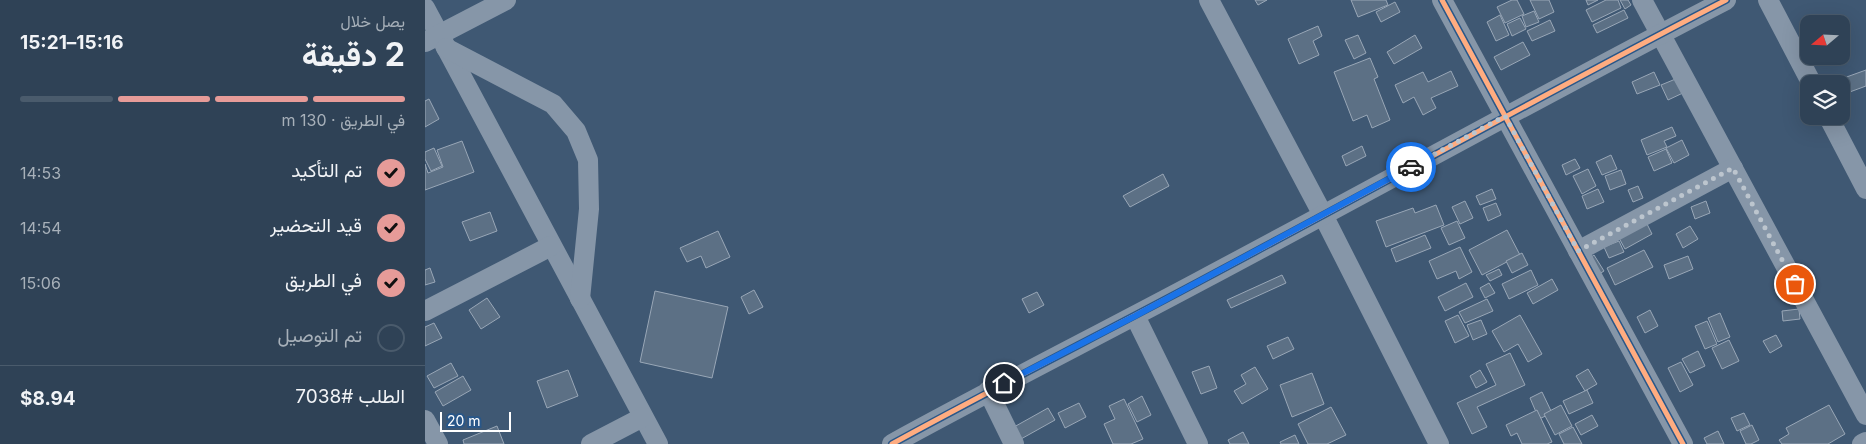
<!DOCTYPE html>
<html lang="ar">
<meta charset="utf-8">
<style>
:root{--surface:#2f4256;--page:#37495c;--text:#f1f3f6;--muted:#a7b0b9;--line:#4a5b6c;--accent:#e69b98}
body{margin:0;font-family:Inter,Vazirmatn,sans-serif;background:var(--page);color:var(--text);direction:rtl;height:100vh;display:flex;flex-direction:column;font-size:19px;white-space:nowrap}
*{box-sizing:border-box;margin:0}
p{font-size:16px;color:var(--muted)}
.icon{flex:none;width:28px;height:28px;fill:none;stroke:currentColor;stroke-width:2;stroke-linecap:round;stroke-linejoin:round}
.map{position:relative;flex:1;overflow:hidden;direction:ltr}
.sheet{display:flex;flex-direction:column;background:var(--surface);width:425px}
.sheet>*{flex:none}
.needle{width:32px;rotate:251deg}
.buttons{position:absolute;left:1375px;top:15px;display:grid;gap:10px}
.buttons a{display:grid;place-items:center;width:50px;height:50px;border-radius:10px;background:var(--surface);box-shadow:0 5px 20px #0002,0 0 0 1px var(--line);font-size:25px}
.scale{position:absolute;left:15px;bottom:12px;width:71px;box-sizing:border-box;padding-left:5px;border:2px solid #fff;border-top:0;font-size:14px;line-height:18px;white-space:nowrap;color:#fff;-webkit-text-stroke:4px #295789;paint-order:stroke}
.pin{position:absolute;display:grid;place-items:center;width:42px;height:42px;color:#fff;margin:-21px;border:2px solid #fff;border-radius:50%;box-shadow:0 1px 5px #0007}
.courier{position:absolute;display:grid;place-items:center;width:50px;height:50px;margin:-25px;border:4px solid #1a73e8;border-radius:50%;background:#fff;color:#222;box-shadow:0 1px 6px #0007}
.headline em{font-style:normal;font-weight:700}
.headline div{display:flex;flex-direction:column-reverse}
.headline{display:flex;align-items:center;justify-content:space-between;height:85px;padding:0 20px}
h1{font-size:32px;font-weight:700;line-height:38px}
.bar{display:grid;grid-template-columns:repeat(4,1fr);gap:8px 5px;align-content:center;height:60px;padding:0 20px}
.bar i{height:6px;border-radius:4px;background:var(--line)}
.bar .active{background:var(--accent)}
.bar p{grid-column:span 4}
.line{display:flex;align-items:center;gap:12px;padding:0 20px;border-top:1px solid var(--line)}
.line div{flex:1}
ol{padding:0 20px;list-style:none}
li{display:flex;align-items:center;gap:15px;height:55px}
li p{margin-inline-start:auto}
li .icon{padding:5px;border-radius:50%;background:var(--accent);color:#111;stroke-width:4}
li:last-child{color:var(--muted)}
li i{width:28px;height:28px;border:2px solid var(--line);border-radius:50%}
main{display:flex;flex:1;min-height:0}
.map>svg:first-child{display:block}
.building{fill:#5c7085;stroke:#99a7b7}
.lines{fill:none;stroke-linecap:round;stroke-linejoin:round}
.minor{stroke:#8696a8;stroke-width:20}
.cycleway-casing{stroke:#295789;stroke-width:8}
.cycleway{stroke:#ffac80;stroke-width:5}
.done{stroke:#bcc5ce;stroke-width:5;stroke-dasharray:0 9}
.route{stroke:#1a73e8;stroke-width:6}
</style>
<main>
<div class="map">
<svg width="1441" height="444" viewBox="0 0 1441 444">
<rect width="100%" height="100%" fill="#3f5873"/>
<g class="building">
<path d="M830,0h12l-9,5z"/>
<path d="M926,0h35l2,5 -30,12z"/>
<path d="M1087,0h5l7,14 -19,9 -8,-16z"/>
<path d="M1105,0h19l5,12 -15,7z"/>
<path d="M1161,0h12l-10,5z"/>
<path d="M1181,0h12l3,8 -29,14 -6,-12z"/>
<path d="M1195,0h8l3,5 -6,4z"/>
<path d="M970,2l5,10 -19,10 -5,-10z"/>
<path d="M1199,10l4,8 -31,15 -4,-8z"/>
<path d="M1109,11l5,11 -13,5 -4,-11z"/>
<path d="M1075,15l9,20 -13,6 -9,-19z"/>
<path d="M1095,18l6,11 -14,7 -5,-12z"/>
<path d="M1125,20l5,11 -23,10 -5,-10z"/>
<path d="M893,26l4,10 -9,5 6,14 -20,9 -11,-25z"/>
<path d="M933,35l8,18 -12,6 -9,-19z"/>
<path d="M990,35l7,13 -28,16 -7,-12z"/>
<path d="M1098,42l7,13 -29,15 -7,-13z"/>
<path d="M945,58l8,19 -4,2 16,41 -18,8 -5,-13 -14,6 -19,-49z"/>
<path d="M1441,70v16l-19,7 -6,-14z"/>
<path d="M1026,71l7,15 -27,12 5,10 -13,7 -9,-18 -11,6 -8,-18 28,-13 5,10z"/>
<path d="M1229,72l6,13 -23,9 -5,-12z"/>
<path d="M1253,78l7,14 -17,8 -7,-15z"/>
<path d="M4,99l10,20 -14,8v-26z"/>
<path d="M1247,127l4,9 -12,5 3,6 -20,8 -6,-15z"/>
<path d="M1257,140l7,15 -15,8 -8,-15z"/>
<path d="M37,141l12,31 -49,18v-26l3,9 15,-6 -6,-17z"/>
<path d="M937,146l4,10 -20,10 -4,-10z"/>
<path d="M9,148l8,18 -11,5 -6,-12v-7z"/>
<path d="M1241,149l6,14 -18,8 -6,-14z"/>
<path d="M1186,155l6,14 -15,6 -6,-13z"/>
<path d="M1150,159l5,9 -14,7 -4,-10z"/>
<path d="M1163,169l8,17 -14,8 -9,-18z"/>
<path d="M1196,170l5,14 -16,6 -5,-14z"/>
<path d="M738,174l6,12 -39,21 -7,-11z"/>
<path d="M1213,186l5,12 -10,4 -5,-12z"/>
<path d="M1067,189l4,10 -16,6 -4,-9z"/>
<path d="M1173,189l6,13 -17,7 -5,-13z"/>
<path d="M1040,201l8,17 -13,6 -8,-17z"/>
<path d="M1281,201l4,12 -15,6 -4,-12z"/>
<path d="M1071,203l5,12 -13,6 -5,-13z"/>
<path d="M1011,205l8,20 -58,22 -10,-26 37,-13 2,5z"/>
<path d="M65,212l7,19 -27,10 -8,-19z"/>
<path d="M1032,221l8,17 -16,7 -8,-17z"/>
<path d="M1222,224l5,10 -27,15 -6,-11z"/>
<path d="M1265,226l8,13 -15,9 -7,-14z"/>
<path d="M1082,230l13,25 -38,20 -13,-25z"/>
<path d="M293,231l12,26 -24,11 -5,-12 -14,6 -7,-14z"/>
<path d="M1000,235l6,13 -35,14 -5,-13z"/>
<path d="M1194,241l5,11 -15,6 -5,-11z"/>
<path d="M1035,247l12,25 -13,7 -3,-8 -19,8 -8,-18z"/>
<path d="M1219,250l9,17 -38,18 -8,-17z"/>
<path d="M1097,253l6,12 -16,8 -6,-12z"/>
<path d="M1169,255l10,16 -8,5 -9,-16z"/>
<path d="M1263,256l5,13 -24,10 -5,-14z"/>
<path d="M5,268l5,14 -10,3v-15z"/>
<path d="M1074,269l3,6 -12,6 -4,-6z"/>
<path d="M1106,270l7,15 -29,14 -7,-15z"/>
<path d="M857,275l4,8 -55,25 -4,-8z"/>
<path d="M1127,279l6,11 -25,14 -6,-11z"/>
<path d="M1041,283l7,14 -28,14 -7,-14z"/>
<path d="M1064,283l6,10 -10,5 -5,-10z"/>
<path d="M329,290l9,17 -14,7 -8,-17z"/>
<path d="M230,291l73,16 -16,71 -72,-16z"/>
<path d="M612,292l7,13 -15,8 -7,-14z"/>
<path d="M62,298l13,19 -19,12 -12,-19z"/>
<path d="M1062,299l6,12 -28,12 -6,-11z"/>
<path d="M1374,309l1,10 -17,2 -1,-10z"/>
<path d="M1225,310l8,16 -13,7 -8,-16z"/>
<path d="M1295,313l10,24 -12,5 -10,-24z"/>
<path d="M1033,315l11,21 -14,7 -10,-22z"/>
<path d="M1095,315l22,39 -14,8 -10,-18 -14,8 -12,-21z"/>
<path d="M1056,320l6,14 -14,6 -6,-15z"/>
<path d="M1282,321l10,23 -12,5 -10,-23z"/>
<path d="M9,323l8,15 -17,8v-19z"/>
<path d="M1351,335l6,11 -12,7 -7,-12z"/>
<path d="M863,337l6,12 -21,10 -6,-13z"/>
<path d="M1304,340l10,21 -17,8 -10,-21z"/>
<path d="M1273,351l7,15 -15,7 -8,-14z"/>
<path d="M1085,353l15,32 -48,22 10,20 -15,7 -15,-31 39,-18 -10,-21z"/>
<path d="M1256,362l12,23 -13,7 -12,-24z"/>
<path d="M26,363l7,13 -24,12 -7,-12z"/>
<path d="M784,366l8,22 -16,6 -9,-22z"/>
<path d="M830,367l13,22 -26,15 -8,-13 12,-7 -5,-9z"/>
<path d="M1163,369l9,15 -12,7 -9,-15z"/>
<path d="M143,370l10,26 -31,12 -10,-27z"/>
<path d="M1055,370l7,12 -11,6 -6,-12z"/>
<path d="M887,373l12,31 -32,13 -12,-32z"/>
<path d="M38,376l8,14 -28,16 -8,-14z"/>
<path d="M1162,390l6,13 -24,11 -6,-13z"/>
<path d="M1117,392l10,21 -13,6 -9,-21z"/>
<path d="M717,396l9,19 -14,7 -9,-18z"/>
<path d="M699,399l19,40 -12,5h-18l-9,-20 11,-5 -6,-13z"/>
<path d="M654,403l7,14 -21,11 -7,-15z"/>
<path d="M1136,405l11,21 -17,9 -11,-21z"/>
<path d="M1404,405l16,29 -17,10h-46l-3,-4 10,-6 -3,-6z"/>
<path d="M906,407l15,28 -19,9h-19l-10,-20z"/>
<path d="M623,408l7,12 -34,19 -7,-12z"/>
<path d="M1112,410l15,32 -5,2h-25l-5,-11 -6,3 -5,-11z"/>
<path d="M1319,413l6,12 -13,6 -6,-13z"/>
<path d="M1167,415l6,11 -17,9 -6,-11z"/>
<path d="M1327,425l7,15 -8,4h-5l-6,-13z"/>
<path d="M72,426l7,18h-40l-1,-4z"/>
<path d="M1148,427l9,17h-18l-5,-10z"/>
<path d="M1293,431l6,13h-17l-3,-6z"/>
<path d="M818,432l6,12h-19l-2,-4z"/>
<path d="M870,435l4,9h-18l-1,-2z"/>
</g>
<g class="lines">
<g class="minor">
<path d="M784,0l114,215 116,229"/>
<path d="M1017,0l241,444"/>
<path d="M1217,0l224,415"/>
<path d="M1343,0l44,84"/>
<path d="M0,8l233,436"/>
<path d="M0,42l81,-42"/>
<path d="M21,48l107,56 23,27 12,29 1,49 -9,90"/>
<path d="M1403,116l38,73"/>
<path d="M1153,251l155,-83"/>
<path d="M0,311l126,-65"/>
<path d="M710,316l63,128"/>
<path d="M563,391l26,53"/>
<path d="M0,420l13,24"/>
<path d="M166,444l52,-27"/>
<path d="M467,444c102,-56 207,-109 310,-164 175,-93 348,-189 524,-280"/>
<path d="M1437,444l4,-2"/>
</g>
<g class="cycleway-casing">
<g id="cycleway">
<path d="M1017,0l241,444"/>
<path d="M467,444c102,-56 207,-109 310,-164 175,-93 348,-189 524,-280"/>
</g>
</g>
<use href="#cycleway" class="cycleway"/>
</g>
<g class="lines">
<path class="done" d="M986,167l94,-51 73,135 155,-83 62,116"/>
<path class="route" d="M579,383l131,-67 276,-149"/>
</g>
</svg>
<div class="buttons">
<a><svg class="needle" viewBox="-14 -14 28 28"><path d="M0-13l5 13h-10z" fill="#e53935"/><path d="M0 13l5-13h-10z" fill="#a7b0b9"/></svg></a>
<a><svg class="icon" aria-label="layers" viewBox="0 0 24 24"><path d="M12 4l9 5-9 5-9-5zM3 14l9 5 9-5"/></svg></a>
</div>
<div class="scale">20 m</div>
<div class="pin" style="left:1370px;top:284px;background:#ea580c"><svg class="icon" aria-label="bag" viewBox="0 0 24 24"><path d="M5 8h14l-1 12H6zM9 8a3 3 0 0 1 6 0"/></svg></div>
<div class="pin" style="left:579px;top:383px;background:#1f2937"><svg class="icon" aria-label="home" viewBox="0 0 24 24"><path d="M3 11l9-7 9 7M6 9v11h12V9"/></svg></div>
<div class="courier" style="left:986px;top:167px"><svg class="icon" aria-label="car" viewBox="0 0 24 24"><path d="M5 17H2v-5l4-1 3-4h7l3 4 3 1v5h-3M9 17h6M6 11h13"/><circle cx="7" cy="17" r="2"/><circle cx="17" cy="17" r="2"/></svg></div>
</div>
<section class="sheet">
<div class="headline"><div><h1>2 دقيقة</h1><p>يصل خلال</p></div><em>15:16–15:21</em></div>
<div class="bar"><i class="active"></i><i class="active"></i><i class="active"></i><i></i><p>في الطريق · 130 m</p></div>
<ol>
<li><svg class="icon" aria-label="check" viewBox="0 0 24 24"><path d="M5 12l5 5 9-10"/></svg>تم التأكيد<p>14:53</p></li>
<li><svg class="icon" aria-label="check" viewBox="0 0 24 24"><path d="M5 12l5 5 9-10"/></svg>قيد التحضير<p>14:54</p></li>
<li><svg class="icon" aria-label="check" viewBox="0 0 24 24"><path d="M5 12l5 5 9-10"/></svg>في الطريق<p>15:06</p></li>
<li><i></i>تم التوصيل</li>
</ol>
<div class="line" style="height:65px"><div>الطلب #7038</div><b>$8.94</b></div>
</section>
</main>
